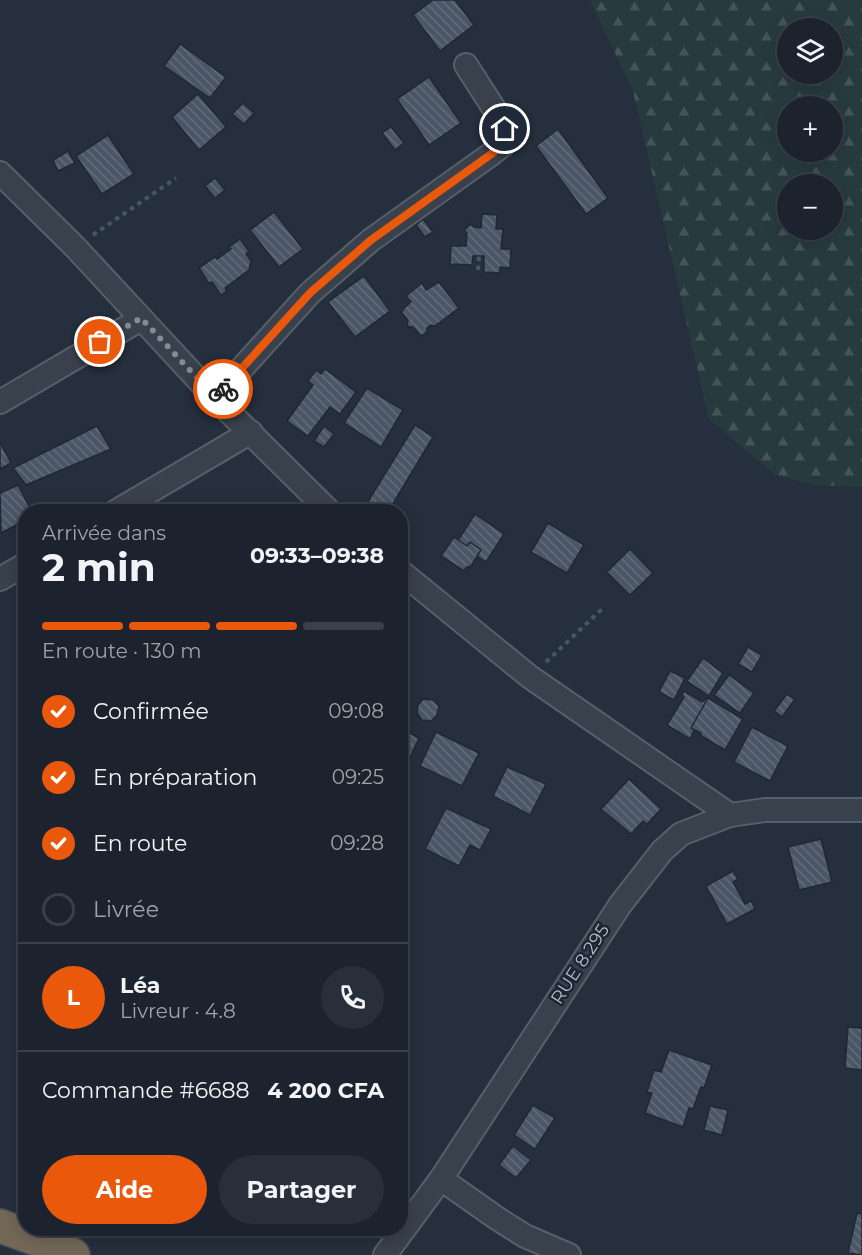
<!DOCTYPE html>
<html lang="fr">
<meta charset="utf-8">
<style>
:root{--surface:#1c232e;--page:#292f3a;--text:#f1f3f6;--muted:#a0a4aa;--line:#3a404a;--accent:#ea580c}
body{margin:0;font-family:Montserrat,sans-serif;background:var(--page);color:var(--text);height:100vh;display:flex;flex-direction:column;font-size:22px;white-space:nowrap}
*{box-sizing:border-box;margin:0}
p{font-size:20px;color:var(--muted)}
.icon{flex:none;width:33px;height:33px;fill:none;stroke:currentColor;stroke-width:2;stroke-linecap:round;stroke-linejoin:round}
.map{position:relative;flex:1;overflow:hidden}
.side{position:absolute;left:18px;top:504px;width:390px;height:732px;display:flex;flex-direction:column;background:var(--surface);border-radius:24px;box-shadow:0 3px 15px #0003,0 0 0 2px var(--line)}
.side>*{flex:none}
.fabs{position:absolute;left:777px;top:18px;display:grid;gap:12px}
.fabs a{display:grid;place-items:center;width:66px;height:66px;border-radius:50%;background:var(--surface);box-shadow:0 3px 15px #0003,0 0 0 2px var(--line);font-size:30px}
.pin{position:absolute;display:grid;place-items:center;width:51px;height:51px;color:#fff;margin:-26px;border:3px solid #fff;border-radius:50%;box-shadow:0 2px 6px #0007}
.courier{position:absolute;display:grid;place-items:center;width:60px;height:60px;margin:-30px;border:4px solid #ea580c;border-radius:50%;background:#fff;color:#222;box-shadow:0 2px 8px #0007}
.summary em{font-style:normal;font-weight:700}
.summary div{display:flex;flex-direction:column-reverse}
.summary{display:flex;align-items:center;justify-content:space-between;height:102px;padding:0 24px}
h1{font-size:39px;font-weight:700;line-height:45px}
.bar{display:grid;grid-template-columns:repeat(4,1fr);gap:9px 6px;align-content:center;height:72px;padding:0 24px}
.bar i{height:8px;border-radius:4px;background:var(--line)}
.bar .current{background:var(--accent)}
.bar p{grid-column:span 4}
.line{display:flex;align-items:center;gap:15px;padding:0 24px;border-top:2px solid var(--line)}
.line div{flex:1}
.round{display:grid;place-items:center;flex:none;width:63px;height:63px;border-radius:32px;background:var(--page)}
ol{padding:0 24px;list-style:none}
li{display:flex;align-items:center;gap:18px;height:66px}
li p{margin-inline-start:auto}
li .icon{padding:6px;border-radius:50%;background:var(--accent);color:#fff;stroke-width:4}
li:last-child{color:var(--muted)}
li i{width:33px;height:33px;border:3px solid var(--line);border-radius:50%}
.cta{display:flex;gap:12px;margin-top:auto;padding:12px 24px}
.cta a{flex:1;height:69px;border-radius:36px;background:var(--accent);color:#fff;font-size:24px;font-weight:700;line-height:69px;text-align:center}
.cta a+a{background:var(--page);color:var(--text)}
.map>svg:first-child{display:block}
.forest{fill:url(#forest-firs);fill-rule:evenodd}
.building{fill:url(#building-back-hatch);stroke:#202834;stroke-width:1.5}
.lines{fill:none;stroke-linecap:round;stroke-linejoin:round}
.street-casing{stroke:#575f6b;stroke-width:26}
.highway-casing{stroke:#444c58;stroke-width:36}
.path{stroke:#45585b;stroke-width:4;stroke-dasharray:4.5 4.5;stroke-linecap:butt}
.street{stroke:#39414d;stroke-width:22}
.highway{stroke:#736856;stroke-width:33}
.done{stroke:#838b97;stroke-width:6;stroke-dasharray:0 10.8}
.route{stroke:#ea580c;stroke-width:8}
.labels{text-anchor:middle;stroke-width:5;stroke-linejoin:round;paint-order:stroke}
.street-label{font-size:18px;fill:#b5bcc8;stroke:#1e2632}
</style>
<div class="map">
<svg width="862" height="1255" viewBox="0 0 862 1255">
<defs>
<pattern id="forest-firs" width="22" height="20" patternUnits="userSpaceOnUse" patternTransform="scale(1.5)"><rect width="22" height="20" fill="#273b3e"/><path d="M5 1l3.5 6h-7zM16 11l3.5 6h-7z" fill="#445558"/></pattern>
<pattern id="building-back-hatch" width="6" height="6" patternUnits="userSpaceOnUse" patternTransform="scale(1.5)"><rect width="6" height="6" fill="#4b5666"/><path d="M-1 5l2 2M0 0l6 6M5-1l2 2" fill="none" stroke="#636c7a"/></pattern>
</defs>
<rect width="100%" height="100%" fill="#252f3d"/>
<path class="forest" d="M590,0h272v487l-49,-2 -39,-11 -65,-55 -76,-328zM788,28h44v46h-44zM788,106h44v46h-44zM788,184h44v46h-44z"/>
<g class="building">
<path d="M433,0h22l19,25 -34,26 -27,-36z"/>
<path d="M180,44l46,33 -16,21 -46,-32z"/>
<path d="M429,77l32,46 -32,22 -32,-46z"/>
<path d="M198,94l28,33 -27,23 -27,-33z"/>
<path d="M243,103l11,10 -10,11 -12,-10z"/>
<path d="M391,127l13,16 -9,7 -13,-17z"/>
<path d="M558,129l50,69 -22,16 -50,-68z"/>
<path d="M108,135l26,39 -32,20 -26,-38z"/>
<path d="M68,151l7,12 -17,8 -5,-11z"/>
<path d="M215,178l10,12 -10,8 -10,-12z"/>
<path d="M274,212l29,37 -24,18 -29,-37z"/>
<path d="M482,214l15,1 -1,14h7l-2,20h10l-1,19 -10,-1v6l-16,-1v-16h-11l-1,9 -22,-1 1,-18h15l1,-13 -3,-3 7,-6 3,3 7,1z"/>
<path d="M423,219l10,13 -8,5 -9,-12z"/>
<path d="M240,239l9,12 -3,3 5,7 -2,9 -24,18 2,3 -6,4 -9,-13 -3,1 -10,-15 16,-11 2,2 14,-10 -2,-2z"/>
<path d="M364,276l26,35 -35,26 -27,-35z"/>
<path d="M439,282l20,26 -24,18 -4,-1 -4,3v4l-6,4 -8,-9h-3l-3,-1 1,-6 -6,-7 1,-4 8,-7 -5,-6 16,-13 4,7z"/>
<path d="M325,369l31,23 -16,22 -10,-7 -22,29 -21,-15 26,-36 -5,-4 8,-11 5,4z"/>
<path d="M367,388l36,22 -22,37 -37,-24z"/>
<path d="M415,425l18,12 -45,75h-18l-6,-4z"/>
<path d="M97,426l14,23 -85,36 -13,-17z"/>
<path d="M324,426l10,8 -10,13 -10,-6z"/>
<path d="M0,442l11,21 -11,6z"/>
<path d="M18,485l14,27h-6v8l-25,13 -1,-40z"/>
<path d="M475,514l29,20 -18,28 -29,-20z"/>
<path d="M548,523l36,22 -17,28 -36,-21z"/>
<path d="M454,537l13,9 3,-4 11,8 -10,16 -4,1 -3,4 -23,-15z"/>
<path d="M630,549l23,24 -23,22 -23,-23z"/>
<path d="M400,588l12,8 -12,16z"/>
<path d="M748,647l14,8 -10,17 -14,-8z"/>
<path d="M703,658l20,15 -14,23 -22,-15z"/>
<path d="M670,671l15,7 -11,22 -15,-8z"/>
<path d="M729,675l25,18 -14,20 -26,-18z"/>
<path d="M684,691l18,11 7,-6 -19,43 -23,-14 17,-28 -2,-2z"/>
<path d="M787,694l8,5 -13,18 -8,-6z"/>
<path d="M708,698l35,21 -18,31 -25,-15 1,-2 -10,-5z"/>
<path d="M423,699l10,1 6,6 -2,9 -6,6 -9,-1 -5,-7 1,-8z"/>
<path d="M752,727l36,19 -18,35 -36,-19z"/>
<path d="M400,728l19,10 -11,24 -8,-4z"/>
<path d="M436,732l43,21 -17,33 -42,-20z"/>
<path d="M507,767l39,17 -16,31 -37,-19z"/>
<path d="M629,779l32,30 -14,15 -4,-3 -12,13 -30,-25z"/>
<path d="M446,808l45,21 -11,21 -10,-5 -11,21 -34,-17z"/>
<path d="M821,839l11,43 -33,8 -11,-43z"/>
<path d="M733,871l5,8 -5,3 12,22 6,-3 4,8 -28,15 -21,-38z"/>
<path d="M848,1027l14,1v42l-17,-2z"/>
<path d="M669,1050l43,15 -8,23 -3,-1 -8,22 -4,-1 -6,19 -38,-14 7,-20 -5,-1 7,-22 7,2z"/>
<path d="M533,1105l22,13 -20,31 -21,-14z"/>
<path d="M710,1106l18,4 -6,25 -18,-5z"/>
<path d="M513,1146l18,14 -15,18 -17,-13z"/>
<path d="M857,1213l5,1v41l-14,-2z"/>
</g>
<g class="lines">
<g class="street-casing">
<g id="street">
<path d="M0,173l75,74 140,151 115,114"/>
<path d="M215,398l95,-105 61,-53 119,-85 14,-11 1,-15 -5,-11 -34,-53"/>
<path d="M0,402l141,-83"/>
<path d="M115,512l136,-80"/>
<path d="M400,571l130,106 200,138"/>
<path d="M0,579l26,-15"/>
<path d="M441,1179l57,40 27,17 44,19"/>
<path d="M385,1255l56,-76 179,-274 42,-54 19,-17 49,-19 35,-5h97"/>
</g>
</g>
<g class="highway-casing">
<path id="highway" d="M0,1226l42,15 31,14"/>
</g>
<g class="path">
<path d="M93,235l83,-57"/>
<path d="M478,270l1,-14"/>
<path d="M546,662l56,-53"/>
</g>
<use href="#street" class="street"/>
<use href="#highway" class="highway"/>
</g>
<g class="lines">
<path class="done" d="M100,342l41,-24 75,80 7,-9"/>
<path class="route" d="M223,389l87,-96 61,-53 119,-85 14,-11 1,-15"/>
</g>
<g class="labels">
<g class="street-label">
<text transform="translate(580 964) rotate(-57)" y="6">RUE 8.295</text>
</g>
</g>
</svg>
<div class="fabs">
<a><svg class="icon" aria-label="layers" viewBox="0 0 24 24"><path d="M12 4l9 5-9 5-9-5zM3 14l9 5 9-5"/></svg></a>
<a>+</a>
<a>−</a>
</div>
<div class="pin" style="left:100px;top:342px;background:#ea580c"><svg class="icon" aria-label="bag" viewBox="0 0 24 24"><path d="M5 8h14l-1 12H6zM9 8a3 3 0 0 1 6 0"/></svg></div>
<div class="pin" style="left:505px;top:129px;background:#1f2937"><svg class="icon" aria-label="home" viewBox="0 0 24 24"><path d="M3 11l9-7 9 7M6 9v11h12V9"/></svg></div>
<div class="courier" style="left:223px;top:389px"><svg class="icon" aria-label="bike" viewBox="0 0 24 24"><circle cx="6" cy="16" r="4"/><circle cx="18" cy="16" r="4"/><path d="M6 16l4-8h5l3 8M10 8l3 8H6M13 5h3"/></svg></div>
<section class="side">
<div class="summary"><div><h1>2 min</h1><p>Arrivée dans</p></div><em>09:33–09:38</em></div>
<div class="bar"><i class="current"></i><i class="current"></i><i class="current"></i><i></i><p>En route · 130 m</p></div>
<ol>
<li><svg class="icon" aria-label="check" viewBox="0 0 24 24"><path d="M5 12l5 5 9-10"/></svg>Confirmée<p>09:08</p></li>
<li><svg class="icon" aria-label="check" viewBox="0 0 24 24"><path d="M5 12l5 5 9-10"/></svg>En préparation<p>09:25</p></li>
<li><svg class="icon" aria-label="check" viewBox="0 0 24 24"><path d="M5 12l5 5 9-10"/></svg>En route<p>09:28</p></li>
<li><i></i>Livrée</li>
</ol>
<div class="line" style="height:108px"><b class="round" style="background:var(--accent);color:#fff">L</b><div><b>Léa</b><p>Livreur · 4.8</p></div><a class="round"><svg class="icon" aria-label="phone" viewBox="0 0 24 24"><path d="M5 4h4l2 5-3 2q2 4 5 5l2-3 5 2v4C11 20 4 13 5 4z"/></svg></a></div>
<div class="line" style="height:78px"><div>Commande #6688</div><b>4 200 CFA</b></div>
<div class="cta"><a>Aide</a><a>Partager</a></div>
</section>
</div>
